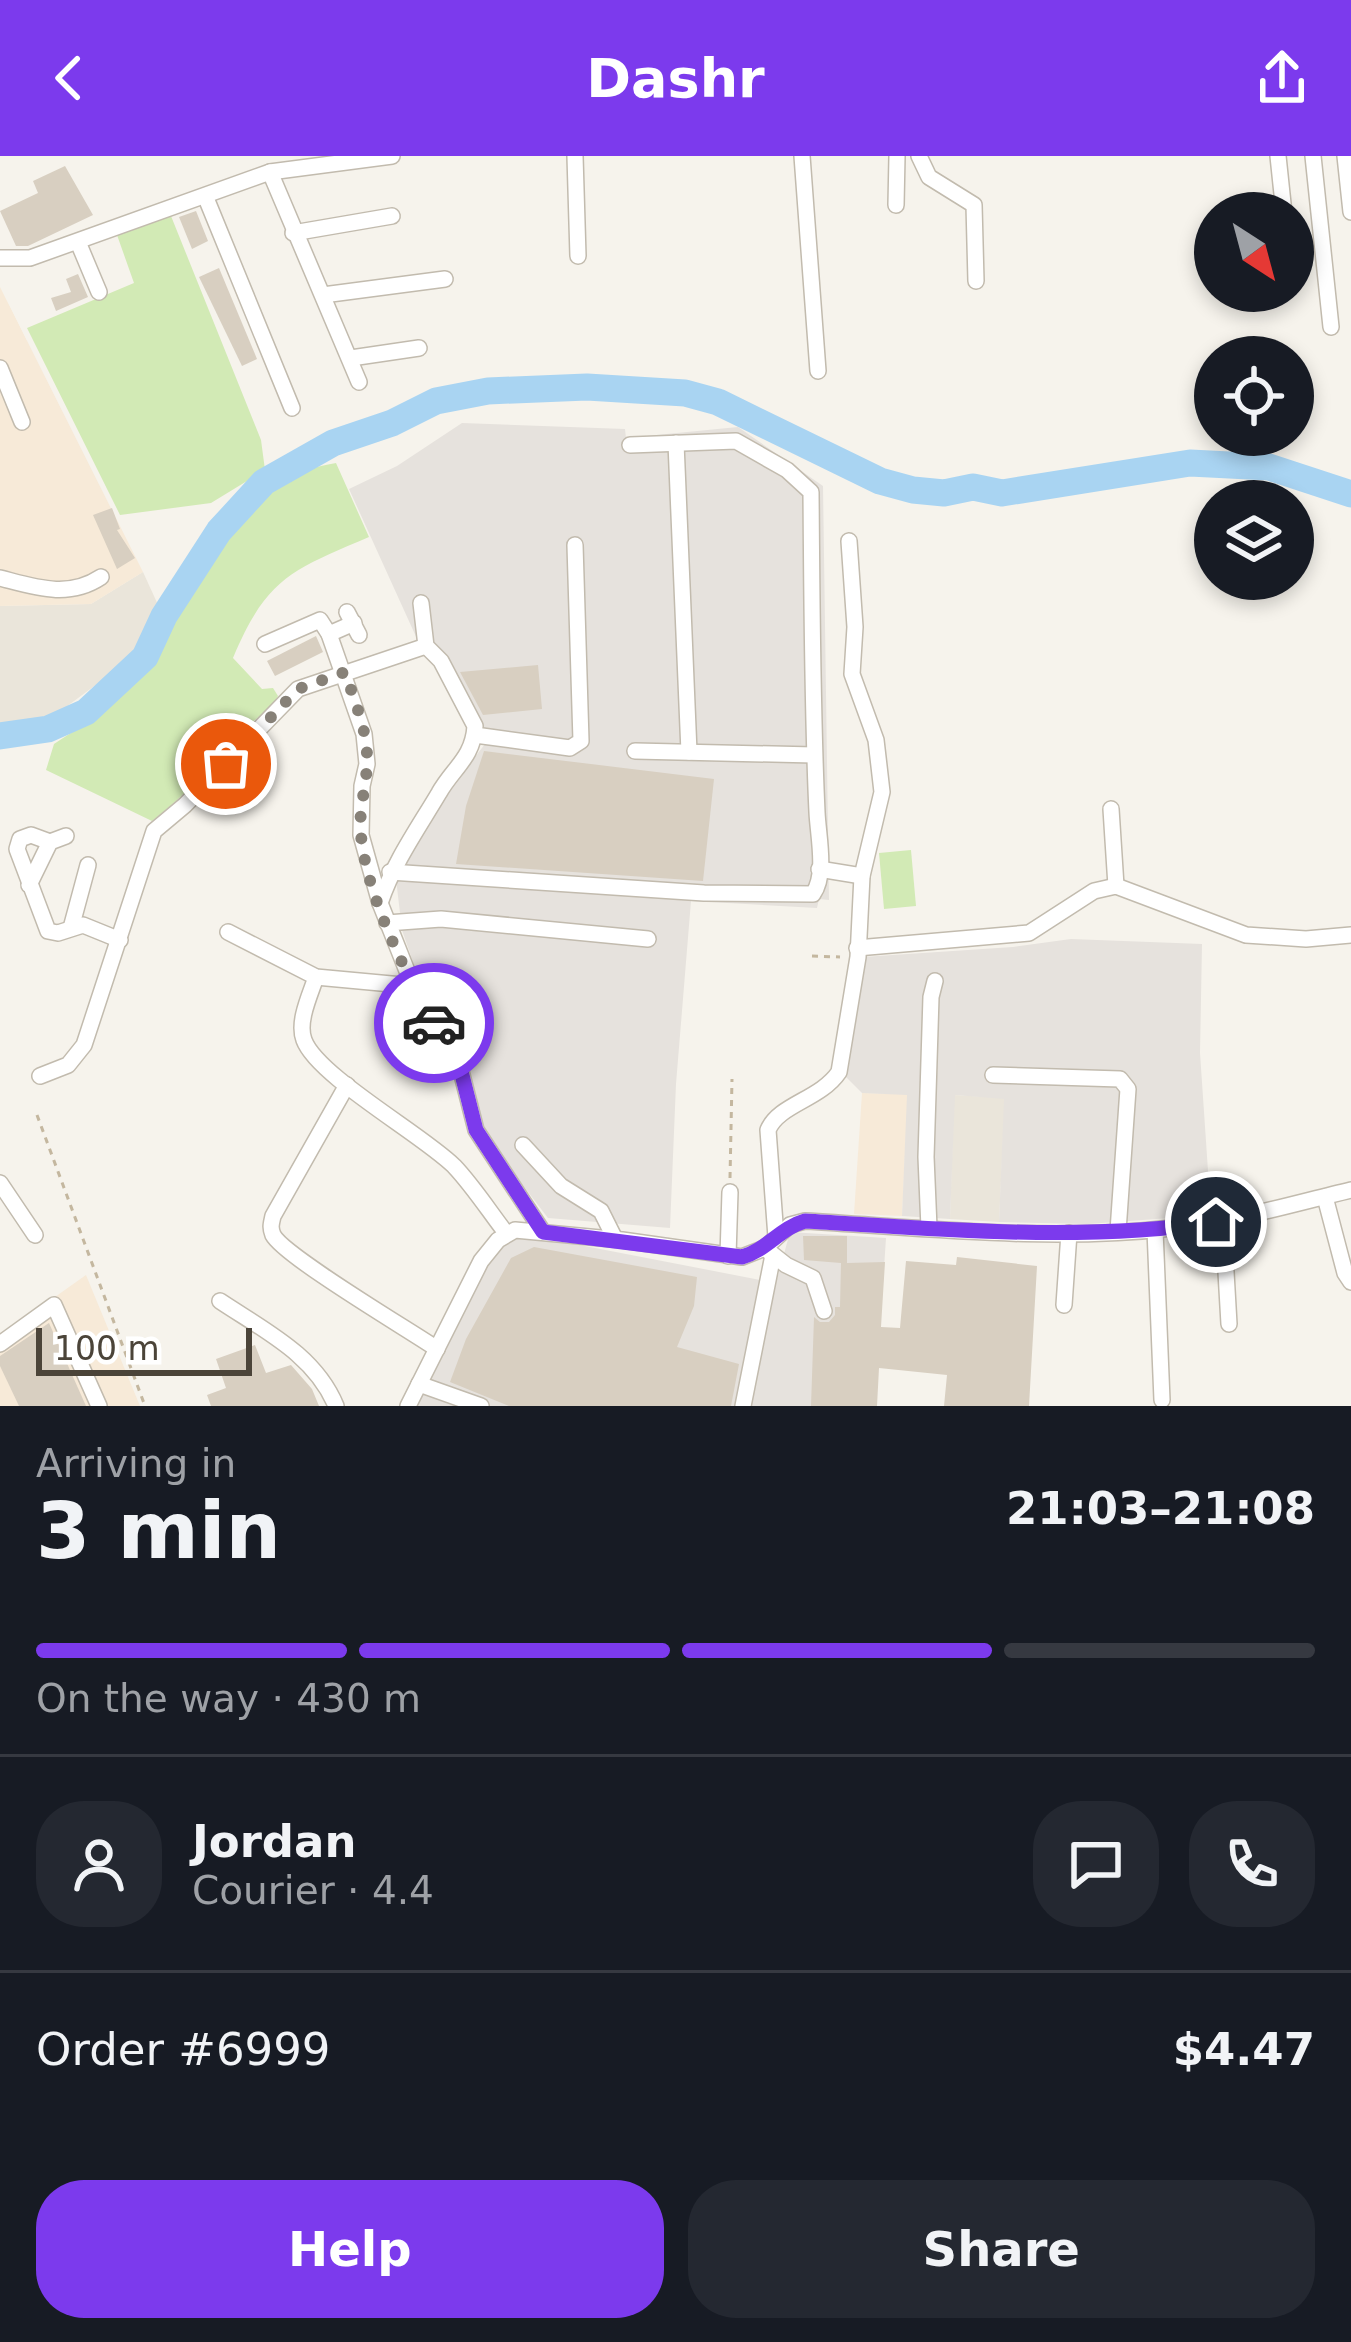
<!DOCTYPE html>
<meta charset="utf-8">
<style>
:root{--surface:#171b24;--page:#242831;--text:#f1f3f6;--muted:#9ea1a6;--line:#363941;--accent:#7c3aed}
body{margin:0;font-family:"DejaVu Sans",sans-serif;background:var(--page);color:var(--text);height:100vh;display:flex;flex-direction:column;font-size:45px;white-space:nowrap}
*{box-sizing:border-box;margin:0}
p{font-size:39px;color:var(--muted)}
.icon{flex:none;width:66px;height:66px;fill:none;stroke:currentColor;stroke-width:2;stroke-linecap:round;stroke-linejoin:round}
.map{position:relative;height:1250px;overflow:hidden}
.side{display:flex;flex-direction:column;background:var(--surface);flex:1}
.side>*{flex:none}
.needle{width:78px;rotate:144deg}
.fabs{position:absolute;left:1194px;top:36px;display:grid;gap:24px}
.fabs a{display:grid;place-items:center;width:120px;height:120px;border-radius:50%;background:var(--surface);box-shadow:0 6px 18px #0003;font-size:60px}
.scale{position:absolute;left:36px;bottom:30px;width:216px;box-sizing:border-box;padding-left:12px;border:6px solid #4b4439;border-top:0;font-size:33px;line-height:42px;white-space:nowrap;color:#4b4439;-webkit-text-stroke:9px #fff;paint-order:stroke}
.pin{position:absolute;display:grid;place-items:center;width:102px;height:102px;color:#fff;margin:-51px;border:6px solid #fff;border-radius:50%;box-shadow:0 3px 12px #0007}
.courier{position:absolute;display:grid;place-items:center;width:120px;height:120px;margin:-60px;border:9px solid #7c3aed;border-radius:50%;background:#fff;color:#222;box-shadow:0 3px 15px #0007}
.headline em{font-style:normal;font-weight:600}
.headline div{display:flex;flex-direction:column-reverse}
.headline{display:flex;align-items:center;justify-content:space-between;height:204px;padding:0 36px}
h1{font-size:78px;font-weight:600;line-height:90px}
.bar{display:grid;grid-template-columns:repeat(4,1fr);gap:18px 12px;align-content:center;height:144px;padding:0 36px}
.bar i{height:15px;border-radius:9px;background:var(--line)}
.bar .current{background:var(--accent)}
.bar p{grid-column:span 4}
.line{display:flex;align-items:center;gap:30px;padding:0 36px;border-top:3px solid var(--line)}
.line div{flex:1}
.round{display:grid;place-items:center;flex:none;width:126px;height:126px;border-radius:48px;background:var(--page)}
.primary-button{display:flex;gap:24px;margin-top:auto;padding:24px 36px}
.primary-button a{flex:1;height:138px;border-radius:48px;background:var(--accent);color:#fff;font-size:48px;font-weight:600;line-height:138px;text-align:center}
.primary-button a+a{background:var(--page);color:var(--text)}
header{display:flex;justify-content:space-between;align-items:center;height:156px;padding:0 36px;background:var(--accent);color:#fff;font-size:54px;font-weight:600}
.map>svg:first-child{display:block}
.residential{fill:#eae5da}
.commercial{fill:#f7ead8}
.industrial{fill:#e6e2dd}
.green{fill:#d2eab5}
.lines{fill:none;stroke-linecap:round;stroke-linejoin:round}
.river{stroke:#a9d4f2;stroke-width:27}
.building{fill:#d8cfc1}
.minor-casing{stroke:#c2bbae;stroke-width:18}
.path{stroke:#c4b79f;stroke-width:3;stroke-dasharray:6 6;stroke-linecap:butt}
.minor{stroke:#fff;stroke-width:15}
.done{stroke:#878178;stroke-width:12;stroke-dasharray:0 21.6}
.route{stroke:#7c3aed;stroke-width:15}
</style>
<header><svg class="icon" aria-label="back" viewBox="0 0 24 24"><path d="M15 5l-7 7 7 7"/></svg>Dashr<svg class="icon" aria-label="share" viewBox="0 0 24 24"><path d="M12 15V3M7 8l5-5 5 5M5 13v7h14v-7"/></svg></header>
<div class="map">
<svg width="1351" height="1250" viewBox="0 0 1351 1250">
<rect width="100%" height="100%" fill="#f6f3ec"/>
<g class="residential">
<path d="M143,416l16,35 -31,54 -85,63 -43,3v-121l91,-2z"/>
<path d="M954,939l51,3 -6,124 -49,-3z"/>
</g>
<g class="commercial">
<path d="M0,131l143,285 -52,32 -91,2z"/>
<path d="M862,937l46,1 -6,122 -48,-2z"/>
<path d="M86,1119l54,131h-140v-70z"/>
</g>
<g class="industrial">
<path d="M462,267l163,6 1,9 112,-11 85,59 6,414 -10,-1 -2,9 -126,-7 -15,183 -6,144 -122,-10 -63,-82 -23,-84 -40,-64 -20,-58 -6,-51 55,-91 34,-44 -53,-105 -14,2 -69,-152 48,-23z"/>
<path d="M1071,783l131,5 -2,109 11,162 -123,9 -89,-2 5,-123 -49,-4 -5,124 -48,-3 5,-121 -45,-2 -16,-16 17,-120 150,-10z"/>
<path d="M790,1076l96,6 -11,168h-459l75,-151 20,-16 22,-3 243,47z"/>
</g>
<g class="green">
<path d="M171,60l90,224 4,30 -54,33 -91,12 -93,-187 107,-45 -17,-48z"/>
<path d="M336,307l33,74c-77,33 -102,40 -136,121l29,31 11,-1 5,8c-6,13 -18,18 -27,28 -33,34 -61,68 -99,97l-106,-51 8,-26c37,-24 74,-46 99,-84 9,-13 12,-29 19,-43 19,-38 60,-103 94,-128 20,-14 46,-22 70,-26z"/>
<path d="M911,694l5,56 -32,3 -5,-56z"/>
</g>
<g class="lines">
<path class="river" d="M0,580l48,-7 38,-17 59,-55 19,-41 55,-85 45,-49 69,-39 59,-20 44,-22 52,-10 99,-4 98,6 33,9 162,79 33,9 31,3 29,-6 29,6 188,-30 79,4 82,27"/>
</g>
<g class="building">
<path d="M65,10l28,49 -65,31h-12l-16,-35 38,-18 -5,-12z"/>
<path d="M196,55l12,30 -16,8 -13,-32z"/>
<path d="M219,112l38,91 -15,7 -43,-89z"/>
<path d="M78,118l10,23 -32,14 -5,-13 20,-6 -5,-13z"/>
<path d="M112,352l8,21 -3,1 18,28 -18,11 -24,-54z"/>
<path d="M316,480l7,16 -48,24 -8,-15z"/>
<path d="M538,509l4,44 -59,6 -23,-43z"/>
<path d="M484,595l230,28 -11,102 -247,-17 10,-58z"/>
<path d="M803,1080h44v27l38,-1 -4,65 19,1 6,-67 50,4 1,-8 80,9 -8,140h-85l3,-31 -68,-7 -2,38h-66l3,-89 6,5h9l6,-7v-8h5l1,-44 -37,-3z"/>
<path d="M534,1091l163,30 -3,29 -17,41 62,17 -8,42h-222l-59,-24 16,-43 45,-81z"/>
<path d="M49,1167l37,83h-67l-19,-40v-10z"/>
<path d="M255,1189l11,28 25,-8 21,24 7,17h-108l-4,-11 19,-7 -10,-29z"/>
</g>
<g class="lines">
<g class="minor-casing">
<g id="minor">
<path d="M575,0l3,100"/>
<path d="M802,0l16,215"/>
<path d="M919,0l10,21 45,28 2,76"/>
<path d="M1278,0l6,57"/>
<path d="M1313,0l18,171"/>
<path d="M1345,0l6,56"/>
<path d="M270,16l89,210"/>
<path d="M206,42l86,210"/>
<path d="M896,49l1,-49"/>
<path d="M293,77l99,-17"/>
<path d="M78,86l21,50"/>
<path d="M0,102h30l240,-86 122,-16"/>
<path d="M323,139l122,-16"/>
<path d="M351,202l68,-10"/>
<path d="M0,212l22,54"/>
<path d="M676,287l13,309"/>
<path d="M0,422c35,9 68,21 101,-1"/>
<path d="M347,456l12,23"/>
<path d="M329,478l25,-11"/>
<path d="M265,488l55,-24 9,14 35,100 3,30 -5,22 -1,49 19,68 33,83 47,81 16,63 67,102"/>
<path d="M475,579l95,13 11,-7 -6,-196"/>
<path d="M635,595l179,4"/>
<path d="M1111,653l5,77"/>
<path d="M50,686l-19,-7 -11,4 -3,10 31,82 10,2 25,-8 37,15"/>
<path d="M819,713l43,7"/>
<path d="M390,716l314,21 109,1c14,-20 5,-58 4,-82 -5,-107 -5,-213 -6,-320l-24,-22 -51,-29 -106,4"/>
<path d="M29,729l21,-43 16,-6"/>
<path d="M380,747c14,-41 37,-73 59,-110 14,-25 34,-35 36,-67l-34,-65 -15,-15 -5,-43"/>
<path d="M387,767l54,-4 207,20"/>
<path d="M71,772l17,-63"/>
<path d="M228,776l88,45 97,9"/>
<path d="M857,792l172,-15 65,-42 22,-5 130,49 60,4 45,-4"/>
<path d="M316,821c-6,18 -19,45 -12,63 13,36 119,95 150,126 19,20 35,45 52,67"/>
<path d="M993,919l127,4 8,10 -10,142"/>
<path d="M40,920l28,-11 16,-20 70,-214 31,-26 113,-116 128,-43"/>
<path d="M347,929l-74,131c-2,9 -3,11 0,19 11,21 136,95 164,114"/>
<path d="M523,989l38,41 40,25 14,28"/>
<path d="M0,1027l35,52"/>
<path d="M1325,1041l20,76 6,9"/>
<path d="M1223,1064l6,104"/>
<path d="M929,1072l-3,-71 5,-160 4,-16"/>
<path d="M1155,1074l7,170"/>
<path d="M776,1081l-8,-107c11,-26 52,-30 71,-58l19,-115 4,-81 20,-84 -6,-52 -24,-66 3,-47 -6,-86"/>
<path d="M767,1094l19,15 27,13 11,33"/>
<path d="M728,1100l2,-64"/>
<path d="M220,1145c45,30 95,54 116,105"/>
<path d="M1064,1149l5,-72"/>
<path d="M0,1188l54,-39 45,101"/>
<path d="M419,1228l62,22"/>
<path d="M408,1250l73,-145 17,-21 17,-10 107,10 120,17 23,-9 25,-23 15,-4c121,7 246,21 367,7 60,-6 120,-24 179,-38"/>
<path d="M743,1250l30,-151"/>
</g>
</g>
<g class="path">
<path d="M812,800l28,1"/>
<path d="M37,959l108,291"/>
<path d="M730,1022l2,-99"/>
</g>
<use href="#minor" class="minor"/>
</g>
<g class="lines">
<path class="done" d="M226,608l72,-75 47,-17c9,28 23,59 22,89 0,25 -9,48 -6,74 5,58 44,138 73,188"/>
<path class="route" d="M434,867l26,44 16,63 67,102 199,25c25,-7 38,-29 63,-36 136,8 275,21 411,1"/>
</g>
</svg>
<div class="fabs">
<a><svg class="needle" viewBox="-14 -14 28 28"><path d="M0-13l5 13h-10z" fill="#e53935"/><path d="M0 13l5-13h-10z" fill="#9ea1a6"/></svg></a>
<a><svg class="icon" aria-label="locate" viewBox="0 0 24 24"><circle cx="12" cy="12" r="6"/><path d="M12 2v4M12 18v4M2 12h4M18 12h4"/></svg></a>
<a><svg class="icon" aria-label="layers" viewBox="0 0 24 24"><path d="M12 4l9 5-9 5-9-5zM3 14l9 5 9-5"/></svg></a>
</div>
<div class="scale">100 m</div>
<div class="pin" style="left:226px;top:608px;background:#ea580c"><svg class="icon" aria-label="bag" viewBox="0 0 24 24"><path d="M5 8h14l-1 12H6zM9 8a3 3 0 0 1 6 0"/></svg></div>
<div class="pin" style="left:1216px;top:1066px;background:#1f2937"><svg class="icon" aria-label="home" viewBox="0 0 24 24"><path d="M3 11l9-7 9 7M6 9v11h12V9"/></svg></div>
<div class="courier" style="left:434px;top:867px"><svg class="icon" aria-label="car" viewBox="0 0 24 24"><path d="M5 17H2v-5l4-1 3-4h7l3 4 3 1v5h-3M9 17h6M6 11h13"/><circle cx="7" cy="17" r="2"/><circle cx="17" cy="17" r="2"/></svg></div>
</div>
<section class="side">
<div class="headline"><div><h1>3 min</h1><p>Arriving in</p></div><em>21:03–21:08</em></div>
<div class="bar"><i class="current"></i><i class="current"></i><i class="current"></i><i></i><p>On the way · 430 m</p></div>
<div class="line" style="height:216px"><a class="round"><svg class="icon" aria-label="person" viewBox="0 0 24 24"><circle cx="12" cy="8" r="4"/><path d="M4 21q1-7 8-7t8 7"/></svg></a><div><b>Jordan</b><p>Courier · 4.4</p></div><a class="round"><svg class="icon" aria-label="chat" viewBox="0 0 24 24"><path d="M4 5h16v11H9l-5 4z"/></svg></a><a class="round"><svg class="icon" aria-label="phone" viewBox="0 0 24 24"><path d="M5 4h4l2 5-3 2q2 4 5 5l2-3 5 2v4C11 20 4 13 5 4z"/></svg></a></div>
<div class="line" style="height:156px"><div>Order #6999</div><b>$4.47</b></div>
<div class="primary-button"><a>Help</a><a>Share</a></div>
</section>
